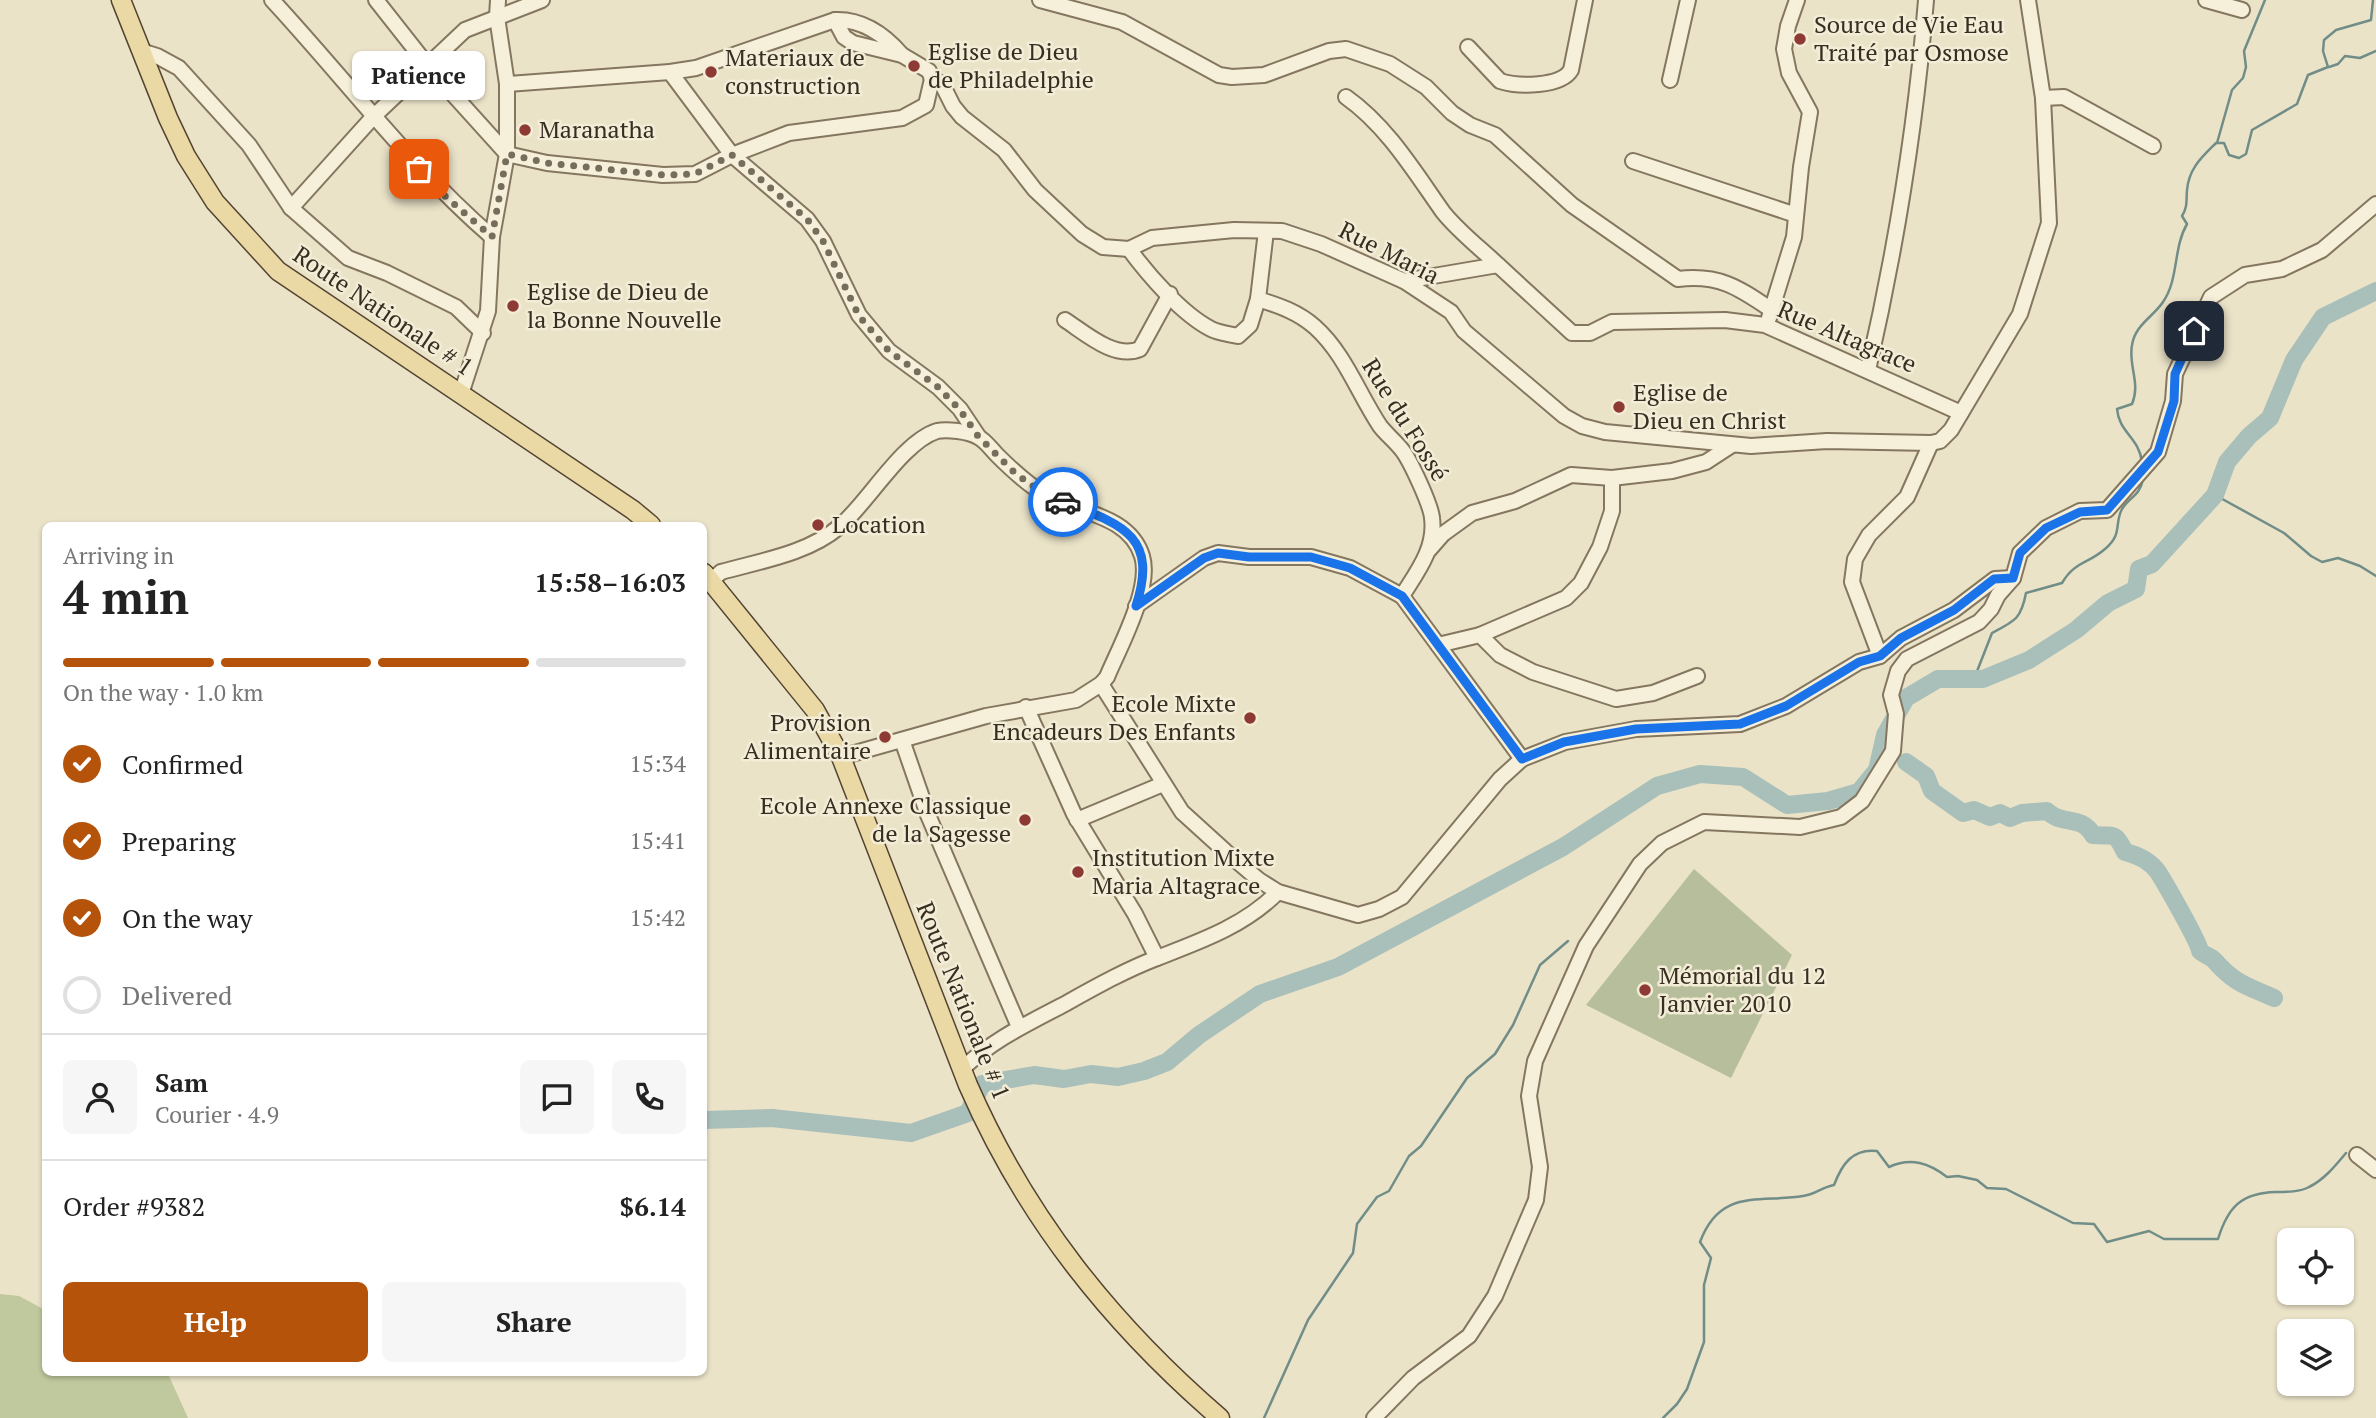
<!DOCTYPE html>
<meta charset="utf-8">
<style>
:root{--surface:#fff;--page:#f6f6f6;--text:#222;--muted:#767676;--line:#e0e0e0;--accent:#b45309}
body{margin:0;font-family:"PT Serif",serif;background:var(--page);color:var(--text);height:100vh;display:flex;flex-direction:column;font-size:26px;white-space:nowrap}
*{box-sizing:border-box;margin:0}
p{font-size:23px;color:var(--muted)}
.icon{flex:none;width:38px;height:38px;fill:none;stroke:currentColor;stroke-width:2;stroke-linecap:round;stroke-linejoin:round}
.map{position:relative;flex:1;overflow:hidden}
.sheet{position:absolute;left:42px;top:522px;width:665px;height:854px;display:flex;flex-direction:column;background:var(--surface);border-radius:10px;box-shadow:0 2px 5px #0004}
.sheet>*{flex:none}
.tools{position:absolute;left:2277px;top:1228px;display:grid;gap:14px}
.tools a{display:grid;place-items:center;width:77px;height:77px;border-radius:10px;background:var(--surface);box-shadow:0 2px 5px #0004;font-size:35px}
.pin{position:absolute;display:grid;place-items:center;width:60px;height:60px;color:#fff;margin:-30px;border-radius:14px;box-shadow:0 4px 10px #0006}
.courier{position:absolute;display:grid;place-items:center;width:70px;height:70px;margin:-35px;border:5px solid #1a73e8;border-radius:50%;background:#fff;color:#222;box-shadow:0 2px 9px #0007}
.bubble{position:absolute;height:49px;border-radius:10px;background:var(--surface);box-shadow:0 2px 5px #0004;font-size:23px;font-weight:700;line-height:49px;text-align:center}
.overview em{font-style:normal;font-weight:700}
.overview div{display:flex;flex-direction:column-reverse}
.overview{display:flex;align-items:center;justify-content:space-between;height:119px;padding:0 21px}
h1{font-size:46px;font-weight:700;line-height:52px}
.bar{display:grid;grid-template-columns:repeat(4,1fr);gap:10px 7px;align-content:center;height:84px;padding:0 21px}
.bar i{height:9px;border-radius:5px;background:var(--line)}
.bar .on{background:var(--accent)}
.bar p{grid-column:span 4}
.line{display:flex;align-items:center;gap:18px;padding:0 21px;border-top:2px solid var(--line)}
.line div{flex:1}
.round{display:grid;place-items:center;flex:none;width:74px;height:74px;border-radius:10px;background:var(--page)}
ol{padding:0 21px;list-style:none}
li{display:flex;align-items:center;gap:21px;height:77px}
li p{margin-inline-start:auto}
li .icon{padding:7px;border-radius:50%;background:var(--accent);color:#fff;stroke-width:4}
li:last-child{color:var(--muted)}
li i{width:38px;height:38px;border:4px solid var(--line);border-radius:50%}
.button{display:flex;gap:14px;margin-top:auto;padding:14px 21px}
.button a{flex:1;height:80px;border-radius:10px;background:var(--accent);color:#fff;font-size:28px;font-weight:700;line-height:80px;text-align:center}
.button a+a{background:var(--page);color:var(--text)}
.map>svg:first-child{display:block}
.green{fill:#c0c89d}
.cemetery{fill:#b7be9b}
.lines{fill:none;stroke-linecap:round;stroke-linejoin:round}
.stream{stroke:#708d88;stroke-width:2.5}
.river{stroke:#a9bfba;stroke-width:18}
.minor-casing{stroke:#85765f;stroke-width:18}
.major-casing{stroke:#534432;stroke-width:21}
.minor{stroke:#f6f0db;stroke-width:14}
.major{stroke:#ead9a4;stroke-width:18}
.done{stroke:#766d5b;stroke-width:7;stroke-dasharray:0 12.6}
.route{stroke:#1a73e8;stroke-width:9}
.poi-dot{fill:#8e3a34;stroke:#f3edd7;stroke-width:2.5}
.labels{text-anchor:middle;stroke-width:5;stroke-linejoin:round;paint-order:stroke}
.poi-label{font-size:24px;fill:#372d21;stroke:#f3edd7;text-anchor:start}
.street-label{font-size:24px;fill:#372d21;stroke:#f3edd7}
</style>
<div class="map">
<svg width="2376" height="1418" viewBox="0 0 2376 1418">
<rect width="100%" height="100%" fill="#ebe3c8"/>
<path class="green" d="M0,1294l19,2 26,14 1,62h116l7,4 19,42h-188z"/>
<path class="cemetery" d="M1694,869l98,86 -61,123 -145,-73z"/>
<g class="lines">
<g class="stream">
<path d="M2329,67l9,-3 7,-8 15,2 16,-7"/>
<path d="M2217,143l15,-53 11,-12 3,-11 -2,-16 21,-51"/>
<path d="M2142,462c-3,-25 -23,-29 -25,-53l15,-5c9,-21 -4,-38 0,-59 3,-20 21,-28 31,-43 16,-23 10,-54 24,-78l-5,-8c6,-10 4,-15 5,-26 2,-22 15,-33 29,-47h8l5,12 10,3 7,-4 6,-24 45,-26 11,-29 20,-8 -5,-16 1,-11 12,-10 35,-10 2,-20"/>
<path d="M2215,495l69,38 27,23 11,6 16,-4 22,8 16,10"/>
<path d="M1974,679l18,-46c23,-12 29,-14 34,-40l36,-10c13,-22 26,-19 43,-34 18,-15 9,-25 17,-40 7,-12 18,-13 21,-30"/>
<path d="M1264,1418l44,-98 45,-67 4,-29 20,-27 12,-6 20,-35 12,-10 46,-68 28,-24 18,-29 27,-60 28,-24"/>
<path d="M1663,1418l14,-14 10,-15 17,-47v-57l7,-27 -11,-16c20,-54 59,-39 103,-46 12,-1 19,-9 31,-11 8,-21 19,-37 43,-34l12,16c22,-10 40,-4 58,10l11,-1 19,4 10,8 19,1 67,34 21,1 13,18 42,-11 15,8h54c10,-32 23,-46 58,-47 11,0 24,0 33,-5 15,-7 27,-22 37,-34"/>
</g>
<g class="river">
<path d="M1906,762l20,14 6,15 31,22 11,-3 16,7 10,-4 10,5 12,-5 25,-2c15,15 34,3 46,24 21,2 21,-5 32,17 13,3 25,9 33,20 7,11 41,70 42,79 4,4 10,5 14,9 21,24 31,25 60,38"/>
<path d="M704,1120l68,-2 139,15 57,-20 14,-29 52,-9 30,4 27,-5 27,3 26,-6 23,-9 32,-27 61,-41 78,-27 225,-120 94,-61 43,-12 43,3 44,28 41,-4 31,-9 18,-22 8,-35 21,-37 32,-19h45l46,-19 47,-30 32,-27 28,-14 3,-20 13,-5 63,-69 12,-33 22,-26 21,-18 24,-58 29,-43 53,-26"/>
</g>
<g class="minor-casing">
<g id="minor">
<path d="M272,0c74,80 138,166 220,237"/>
<path d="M376,0l56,71 75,83 40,9 116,12 32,-1 37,-19 57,-22 113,-15 24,-13 6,-26"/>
<path d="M1040,0l82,22 97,53 13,2 32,-2 65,-24 17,-2 44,15 36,23 26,26 18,12 25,10 77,70 106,74c42,-5 61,9 95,32"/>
<path d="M2206,0l36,10"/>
<path d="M835,20l9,17 9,6 49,12 27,16 3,8 10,5 11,22 9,11 42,33 31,40 47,44 21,13 26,2 23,-11 82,-8 48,1 39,13 83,37 47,31 13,19 100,85 18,10 23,6 146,14 76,-5 104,2 9,-2 11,-11 69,-116 29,-91 -6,-125 -15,-98"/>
<path d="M1468,47l32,34c18,6 61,6 71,-11l14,-70"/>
<path d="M141,51l16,5 22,12 70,77 42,63 57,50 39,15 69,34 27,26"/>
<path d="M670,72l62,83 75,64 16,22 36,74 30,36 49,36 22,22 18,27"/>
<path d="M1670,80l18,-80"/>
<path d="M507,84l163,-12 26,-4 139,-48c27,-1 49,14 67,35"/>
<path d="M1346,97c41,29 68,74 97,115 15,19 37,36 55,53"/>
<path d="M2043,98l21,-1 89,49"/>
<path d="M1633,161l163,54"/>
<path d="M291,208l83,-92 91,-86 77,-30"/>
<path d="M1266,231l-8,68c22,7 40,13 57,28 30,27 43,66 65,99 6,8 15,15 22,24 8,10 29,55 30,68 4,30 -15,54 -30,78l120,163"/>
<path d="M1129,249c20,27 53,65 82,80 8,4 18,5 27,7l12,-11 8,-26"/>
<path d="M1404,281l94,-16 74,68h18l22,-11 113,-2 40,5 196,88"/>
<path d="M1769,318l25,-81 7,-70 9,-55 -21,-39 -5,-24 4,-23 9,-26"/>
<path d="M1065,320c20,13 50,40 75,29l30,-55"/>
<path d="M1868,370c28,-122 48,-245 58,-370"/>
<path d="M461,394l27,-83 4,-74 15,-83v-70l-10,-67 1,-17"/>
<path d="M1429,550l14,-16 29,-21 43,-12 56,-26 41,3 60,-7 34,-9 26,-17"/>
<path d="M711,581l10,-9c39,-11 86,-18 118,-45 28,-23 63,-85 98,-96 9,-2 32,0 41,6 7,3 14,13 19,18 15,15 31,30 50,41 32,17 82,19 95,60 10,32 -22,90 -35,121l-6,7 -25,16 -90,16 -145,41"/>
<path d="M1136,606l68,-48 14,-5 31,4h62l39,11 52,28"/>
<path d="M1480,635l86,-37 15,-15 19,-36 12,-36v-33"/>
<path d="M1438,645l42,-10 20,20 33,17 83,27 37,-6 44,-17"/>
<path d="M1880,656l21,-18 53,-28 41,-31 18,-1"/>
<path d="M1101,684l81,128 43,39 34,29 19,12 80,23 21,-6 23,-12 98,-118 22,-20 43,-17 71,-13 104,-5 46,-18 73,-44 21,-6 -28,-74 3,-23 14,-24 38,-38 24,-54"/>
<path d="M1026,707l48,107 61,100 22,44"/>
<path d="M902,740l26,75 91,212"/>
<path d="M1077,820l86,-36"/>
<path d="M962,1069c31,-29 61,-43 99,-63 31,-17 62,-35 96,-48 44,-17 87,-32 121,-66"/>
<path d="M2357,1155l19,15"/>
<path d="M1374,1418l39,-40 56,-42 26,-40 41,-96 4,-33 -11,-71 6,-35 51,-115 54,-82 22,-21 42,-21 96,5 41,-10 21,-16 31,-50 3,-37 -5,-19 7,-24 9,-12 72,-37 12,-13 7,-14 15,-17 7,-25 26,-25 34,-17 27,-1 51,-58 15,-51 2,-27 36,-77 34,-22 37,-6 40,-19 54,-46"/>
</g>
</g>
<g class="major-casing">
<g id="major">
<path d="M121,0l47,118 18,38 29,46 63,69 355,239 18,15"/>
<path d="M704,573l111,137 26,47 127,328c58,133 143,239 252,333"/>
</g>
</g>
<use href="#minor" class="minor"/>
<use href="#major" class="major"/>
</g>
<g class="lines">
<path class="done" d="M419,169l28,29 45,39 15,-83 40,9 116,12 32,-1 37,-19 75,64 16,22 36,75 30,35 49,36 22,23 18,26 38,38 31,22 16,6"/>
<path class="route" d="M1063,502c58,22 96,33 73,104l68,-48 14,-5 31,4h62l39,11 52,28 120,163 42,-17 72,-13 104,-5 46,-18 73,-44 21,-6 21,-18 53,-28 40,-31 19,-1 7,-25 26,-25 34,-16 27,-2 51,-58 16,-51 1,-27 19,-43"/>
</g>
<g class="poi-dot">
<circle cx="1800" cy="39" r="7"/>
<circle cx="914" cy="66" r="7"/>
<circle cx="711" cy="72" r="7"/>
<circle cx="525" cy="130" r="7"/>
<circle cx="513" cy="306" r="7"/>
<circle cx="1619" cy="407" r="7"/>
<circle cx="818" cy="525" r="7"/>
<circle cx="1250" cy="718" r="7"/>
<circle cx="885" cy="737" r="7"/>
<circle cx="1025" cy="820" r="7"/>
<circle cx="1078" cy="872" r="7"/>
<circle cx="1645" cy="990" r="7"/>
</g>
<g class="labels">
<g class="poi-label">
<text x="1814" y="33">Source de Vie Eau<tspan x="1814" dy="28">Traité par Osmose</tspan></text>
<text x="928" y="60">Eglise de Dieu<tspan x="928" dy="28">de Philadelphie</tspan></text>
<text x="725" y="66">Materiaux de<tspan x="725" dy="28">construction</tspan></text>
<text x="539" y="138">Maranatha</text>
<text x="527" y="300">Eglise de Dieu de<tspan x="527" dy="28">la Bonne Nouvelle</tspan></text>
<text x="1633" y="401">Eglise de<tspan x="1633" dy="28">Dieu en Christ</tspan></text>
<text x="832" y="533">Location</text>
<text x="1236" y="712" text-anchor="end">Ecole Mixte<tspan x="1236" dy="28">Encadeurs Des Enfants</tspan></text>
<text x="871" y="731" text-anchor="end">Provision<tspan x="871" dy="28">Alimentaire</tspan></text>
<text x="1011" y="814" text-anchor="end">Ecole Annexe Classique<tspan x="1011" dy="28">de la Sagesse</tspan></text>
<text x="1092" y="866">Institution Mixte<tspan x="1092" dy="28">Maria Altagrace</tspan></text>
<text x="1659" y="984">Mémorial du 12<tspan x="1659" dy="28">Janvier 2010</tspan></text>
</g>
<g class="street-label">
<text transform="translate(1389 253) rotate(27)" y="8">Rue Maria</text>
<text transform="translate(383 311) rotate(34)" y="8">Route Nationale # 1</text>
<text transform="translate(1847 337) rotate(23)" y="8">Rue Altagrace</text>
<text transform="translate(1405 420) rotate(58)" y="8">Rue du Fossé</text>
<text transform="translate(963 1001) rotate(68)" y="8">Route Nationale # 1</text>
</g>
</g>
</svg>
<div class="tools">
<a><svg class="icon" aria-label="locate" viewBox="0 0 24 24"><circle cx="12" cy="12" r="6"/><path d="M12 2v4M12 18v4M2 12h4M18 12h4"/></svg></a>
<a><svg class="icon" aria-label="layers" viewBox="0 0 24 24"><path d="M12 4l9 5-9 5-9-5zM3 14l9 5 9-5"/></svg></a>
</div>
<div class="pin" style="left:419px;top:169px;background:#ea580c"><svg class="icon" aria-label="bag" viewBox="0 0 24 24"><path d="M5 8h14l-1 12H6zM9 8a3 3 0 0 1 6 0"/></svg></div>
<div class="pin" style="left:2194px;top:331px;background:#1f2937"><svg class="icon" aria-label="home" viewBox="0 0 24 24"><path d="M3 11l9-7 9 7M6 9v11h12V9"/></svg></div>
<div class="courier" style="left:1063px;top:502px"><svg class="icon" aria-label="car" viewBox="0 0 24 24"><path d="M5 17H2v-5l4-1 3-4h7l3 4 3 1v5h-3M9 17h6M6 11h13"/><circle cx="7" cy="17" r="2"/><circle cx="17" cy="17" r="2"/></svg></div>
<div class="bubble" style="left:352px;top:51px;width:133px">Patience</div>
<section class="sheet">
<div class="overview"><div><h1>4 min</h1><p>Arriving in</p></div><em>15:58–16:03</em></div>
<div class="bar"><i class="on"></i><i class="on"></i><i class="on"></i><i></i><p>On the way · 1.0 km</p></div>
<ol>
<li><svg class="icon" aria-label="check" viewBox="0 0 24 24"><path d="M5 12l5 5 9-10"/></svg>Confirmed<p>15:34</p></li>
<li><svg class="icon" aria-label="check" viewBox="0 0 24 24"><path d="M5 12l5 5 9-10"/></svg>Preparing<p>15:41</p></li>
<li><svg class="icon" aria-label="check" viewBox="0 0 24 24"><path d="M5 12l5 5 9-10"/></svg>On the way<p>15:42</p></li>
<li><i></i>Delivered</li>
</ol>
<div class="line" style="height:126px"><a class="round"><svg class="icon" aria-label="person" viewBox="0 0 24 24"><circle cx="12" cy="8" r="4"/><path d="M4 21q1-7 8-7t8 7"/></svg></a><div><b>Sam</b><p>Courier · 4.9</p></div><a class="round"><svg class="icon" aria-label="chat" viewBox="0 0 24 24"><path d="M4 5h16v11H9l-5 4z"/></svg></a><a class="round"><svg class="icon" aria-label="phone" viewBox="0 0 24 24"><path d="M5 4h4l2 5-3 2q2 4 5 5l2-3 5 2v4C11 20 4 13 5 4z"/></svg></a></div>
<div class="line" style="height:91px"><div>Order #9382</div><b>$6.14</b></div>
<div class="button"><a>Help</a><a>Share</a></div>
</section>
</div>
